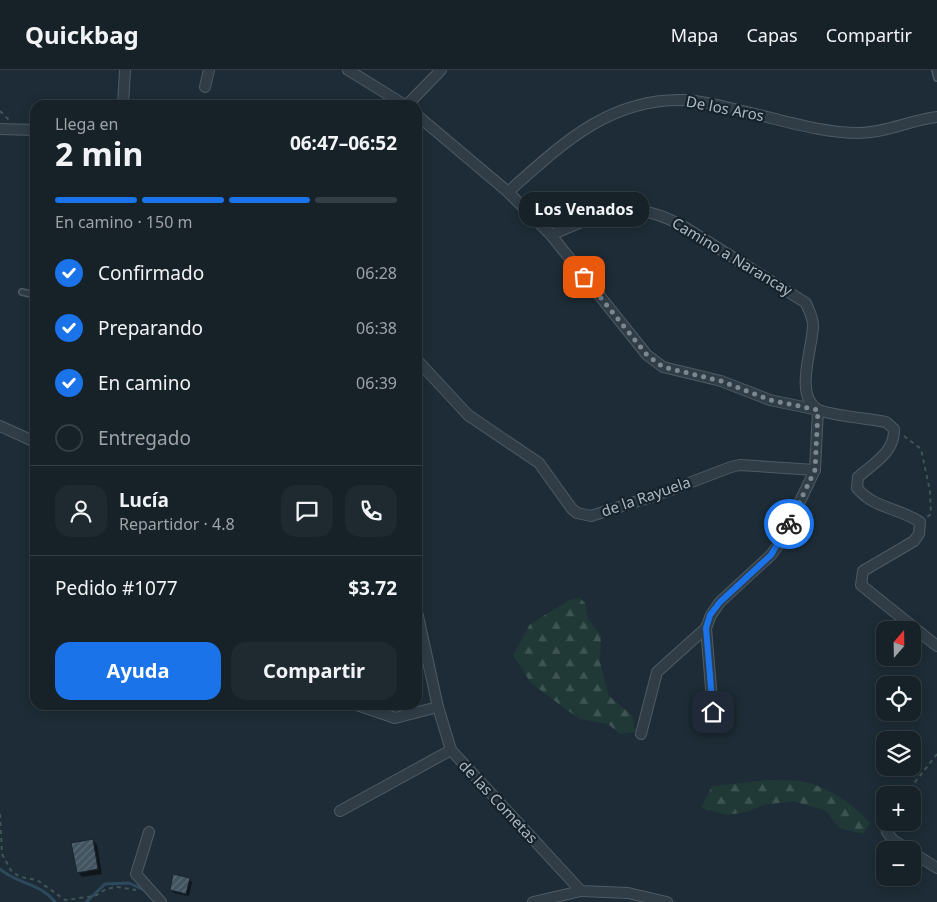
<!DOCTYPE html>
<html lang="es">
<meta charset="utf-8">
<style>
:root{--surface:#162128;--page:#1f2930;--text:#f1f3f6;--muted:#9ea3a8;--line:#353e45;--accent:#1a73e8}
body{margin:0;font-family:"Noto Sans",sans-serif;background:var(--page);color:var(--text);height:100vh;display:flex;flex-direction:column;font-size:19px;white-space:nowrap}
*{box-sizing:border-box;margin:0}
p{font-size:16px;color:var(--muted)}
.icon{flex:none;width:28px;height:28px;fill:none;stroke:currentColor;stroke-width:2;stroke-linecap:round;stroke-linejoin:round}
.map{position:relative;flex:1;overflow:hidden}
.details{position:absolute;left:30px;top:30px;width:392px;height:610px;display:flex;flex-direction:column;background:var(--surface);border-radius:15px;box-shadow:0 2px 12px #0003,0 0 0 1px var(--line)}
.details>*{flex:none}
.needle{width:32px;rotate:20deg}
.controls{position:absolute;left:876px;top:551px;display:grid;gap:10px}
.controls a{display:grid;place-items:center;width:45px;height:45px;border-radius:10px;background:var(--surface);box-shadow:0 2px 12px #0003,0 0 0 1px var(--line);font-size:25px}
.pin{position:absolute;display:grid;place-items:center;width:42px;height:42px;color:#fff;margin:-21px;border-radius:10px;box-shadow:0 2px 8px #0006}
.courier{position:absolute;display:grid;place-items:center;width:50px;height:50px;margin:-25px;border:4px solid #1a73e8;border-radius:50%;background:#fff;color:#222;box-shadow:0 1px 6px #0007}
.bubble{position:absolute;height:35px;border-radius:15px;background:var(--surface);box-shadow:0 2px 12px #0003,0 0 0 1px var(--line);font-size:16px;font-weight:700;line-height:35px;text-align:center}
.overview em{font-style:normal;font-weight:700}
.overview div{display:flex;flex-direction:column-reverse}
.overview{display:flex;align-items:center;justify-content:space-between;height:85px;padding:0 25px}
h1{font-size:32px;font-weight:700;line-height:38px}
.bar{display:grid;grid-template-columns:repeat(4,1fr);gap:8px 5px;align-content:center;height:60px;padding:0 25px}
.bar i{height:6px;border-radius:4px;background:var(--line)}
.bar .active{background:var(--accent)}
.bar p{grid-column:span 4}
.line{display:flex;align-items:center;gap:12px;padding:0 25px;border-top:1px solid var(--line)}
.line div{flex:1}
.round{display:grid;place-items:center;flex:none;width:52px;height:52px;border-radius:15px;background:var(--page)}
ol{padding:0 25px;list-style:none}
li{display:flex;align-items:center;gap:15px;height:55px}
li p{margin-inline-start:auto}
li .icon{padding:5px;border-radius:50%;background:var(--accent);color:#fff;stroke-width:4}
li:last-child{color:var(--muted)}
li i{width:28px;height:28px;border:2px solid var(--line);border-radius:50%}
.primary-button{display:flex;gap:10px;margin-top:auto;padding:10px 25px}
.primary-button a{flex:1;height:58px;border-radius:15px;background:var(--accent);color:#fff;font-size:20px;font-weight:700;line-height:58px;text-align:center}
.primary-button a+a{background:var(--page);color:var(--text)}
header{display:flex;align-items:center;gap:30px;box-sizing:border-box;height:70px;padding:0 25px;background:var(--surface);border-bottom:1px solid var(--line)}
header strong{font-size:24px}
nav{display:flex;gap:28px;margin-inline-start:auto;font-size:18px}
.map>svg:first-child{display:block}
.forest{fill:url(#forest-firs)}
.shadow{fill:#0007}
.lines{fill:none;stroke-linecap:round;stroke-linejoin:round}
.stream{stroke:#2d495d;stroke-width:3}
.building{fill:url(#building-hatch);stroke:#18242d}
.lane-casing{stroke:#4e5b65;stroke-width:8}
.street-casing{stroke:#4e5b65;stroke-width:12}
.path{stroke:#3e5655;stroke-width:2;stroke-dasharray:4 4;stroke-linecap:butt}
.lane{stroke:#303d47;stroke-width:5}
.street{stroke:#303d47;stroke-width:10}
.done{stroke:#798892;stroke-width:5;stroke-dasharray:0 9}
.route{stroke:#1a73e8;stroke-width:6}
.labels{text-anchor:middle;stroke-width:4.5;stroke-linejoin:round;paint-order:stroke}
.street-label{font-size:15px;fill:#aab9c4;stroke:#16222b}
</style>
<header>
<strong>Quickbag</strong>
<nav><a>Mapa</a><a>Capas</a><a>Compartir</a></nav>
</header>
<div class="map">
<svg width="937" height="832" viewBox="0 0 937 832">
<defs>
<pattern id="forest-firs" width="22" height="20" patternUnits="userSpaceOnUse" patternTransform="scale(1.25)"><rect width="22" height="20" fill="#203937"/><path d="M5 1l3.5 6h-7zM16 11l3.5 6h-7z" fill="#3e5452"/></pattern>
<pattern id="building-hatch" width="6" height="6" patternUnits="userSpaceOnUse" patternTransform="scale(1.25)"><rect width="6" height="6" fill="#435461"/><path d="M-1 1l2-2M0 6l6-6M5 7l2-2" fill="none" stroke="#5b6a76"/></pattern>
</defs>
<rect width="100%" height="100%" fill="#1d2c36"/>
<g class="forest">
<path d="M579,527l6,6 3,16 13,16 -1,27 9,34 24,20 2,16 -15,2 -12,-10 -28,-5 -20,-14 -29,-22 -18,-28 17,-31 38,-23z"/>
<path d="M768,710c10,0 21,0 31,1 24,2 56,24 71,42l-7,11 -24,-6 -13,-17 -33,-10 -30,4 -16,7 -20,3 -26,-7 11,-22z"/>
</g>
<g class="shadow">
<path d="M93,770l4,5 5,29 -20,3 -4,-5z"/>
<path d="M189,809l3,3 -3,14 -15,-3 -3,-3z"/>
</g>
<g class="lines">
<g class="stream">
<path d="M0,799c17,15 41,14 55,33"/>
<path d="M86,832l19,-18 24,-1 15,7"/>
</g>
</g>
<g class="building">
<path d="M93,769l5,30 -21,4 -6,-30z"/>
<path d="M173,804l17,4 -4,16 -16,-4z"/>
</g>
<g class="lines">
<g class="lane-casing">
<g id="lane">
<path d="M935,0l2,8"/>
<path d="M22,222l13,3"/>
</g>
</g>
<g class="street-casing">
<g id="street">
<path d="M348,0l57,35"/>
<path d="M205,17l4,-17"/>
<path d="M123,35l2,-35"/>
<path d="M407,35l34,-35"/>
<path d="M418,46l90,76 43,43 96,120 16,12 58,14 49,19 48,10 -3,60 -34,71 -10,14 -51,47 -9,13 -5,13 7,84"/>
<path d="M0,59l35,1"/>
<path d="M508,122c53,-47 100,-94 176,-92 24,1 48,9 71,14 34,8 69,19 104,19 27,0 51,-13 78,-16"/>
<path d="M551,165c52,-22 77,-39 132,-9l123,77c2,6 7,14 7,22 0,23 -19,69 4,84 9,6 55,10 69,13l8,7c1,23 -20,34 -36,48l-1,11c16,20 42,20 63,34l-1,12 -5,7 -51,30 -2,14 76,61"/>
<path d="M418,291l50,54 71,48 33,46 5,4 14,3 69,-22 71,-27 9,-2 75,5"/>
<path d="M0,356l35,16"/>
<path d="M418,546l20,91 13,43 130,141 47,2 39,9"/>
<path d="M357,635l38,13 43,-11"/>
<path d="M641,664l16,-62 49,-44"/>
<path d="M340,741l111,-61"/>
<path d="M888,752l-1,10 6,8 16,10"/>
<path d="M149,762l-13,42 25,28"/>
<path d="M912,782l25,16"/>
<path d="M533,832l48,-11"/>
</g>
</g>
<g class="path">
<path d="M0,41l9,9"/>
<path d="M904,366l17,13 9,42 1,23 -4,3"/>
<path d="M905,725l32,-41"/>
<path d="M0,744l2,40 10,18 9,5 16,3 28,20 30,-4 11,-7 11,-2 19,3"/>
</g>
<use href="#lane" class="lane"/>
<use href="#street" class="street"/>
</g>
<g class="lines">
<path class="done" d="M584,207l63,78 16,12 58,14 49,19 48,10 -3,60 -26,54"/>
<path class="route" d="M713,642l-7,-84 4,-13 10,-13 51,-47 18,-31"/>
</g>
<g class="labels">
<g class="street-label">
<text transform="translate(725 39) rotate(11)" y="5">De los Aros</text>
<text transform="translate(732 187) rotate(31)" y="5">Camino a Narancay</text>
<text transform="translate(646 427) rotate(-19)" y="5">de la Rayuela</text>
<text transform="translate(498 732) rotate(47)" y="5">de las Cometas</text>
</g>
</g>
</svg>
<div class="controls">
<a><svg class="needle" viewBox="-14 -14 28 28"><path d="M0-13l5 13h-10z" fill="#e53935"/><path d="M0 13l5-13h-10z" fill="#9ea3a8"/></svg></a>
<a><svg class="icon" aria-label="locate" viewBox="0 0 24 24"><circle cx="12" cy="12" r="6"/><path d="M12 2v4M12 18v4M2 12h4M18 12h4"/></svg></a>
<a><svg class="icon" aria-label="layers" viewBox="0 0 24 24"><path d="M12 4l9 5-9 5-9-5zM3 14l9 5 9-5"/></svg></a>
<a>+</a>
<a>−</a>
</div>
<div class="pin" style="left:584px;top:207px;background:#ea580c"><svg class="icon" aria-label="bag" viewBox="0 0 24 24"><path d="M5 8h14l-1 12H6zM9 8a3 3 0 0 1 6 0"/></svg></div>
<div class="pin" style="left:713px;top:642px;background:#1f2937"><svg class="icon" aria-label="home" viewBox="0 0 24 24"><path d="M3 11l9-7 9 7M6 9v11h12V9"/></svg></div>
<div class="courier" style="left:789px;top:454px"><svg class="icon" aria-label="bike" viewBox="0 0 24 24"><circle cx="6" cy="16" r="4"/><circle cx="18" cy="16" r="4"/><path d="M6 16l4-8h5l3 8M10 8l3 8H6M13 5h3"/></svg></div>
<div class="bubble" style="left:519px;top:122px;width:130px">Los Venados</div>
<section class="details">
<div class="overview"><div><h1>2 min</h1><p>Llega en</p></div><em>06:47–06:52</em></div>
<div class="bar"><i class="active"></i><i class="active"></i><i class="active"></i><i></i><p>En camino · 150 m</p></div>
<ol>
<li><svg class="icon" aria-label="check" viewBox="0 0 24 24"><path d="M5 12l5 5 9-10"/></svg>Confirmado<p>06:28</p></li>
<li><svg class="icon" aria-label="check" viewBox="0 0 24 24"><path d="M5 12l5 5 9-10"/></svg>Preparando<p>06:38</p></li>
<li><svg class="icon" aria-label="check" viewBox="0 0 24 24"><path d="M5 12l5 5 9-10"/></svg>En camino<p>06:39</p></li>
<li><i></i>Entregado</li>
</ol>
<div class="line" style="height:90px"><a class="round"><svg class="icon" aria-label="person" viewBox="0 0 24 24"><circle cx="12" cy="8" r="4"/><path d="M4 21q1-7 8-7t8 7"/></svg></a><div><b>Lucía</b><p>Repartidor · 4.8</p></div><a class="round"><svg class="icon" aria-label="chat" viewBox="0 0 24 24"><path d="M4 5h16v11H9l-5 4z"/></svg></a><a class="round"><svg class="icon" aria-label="phone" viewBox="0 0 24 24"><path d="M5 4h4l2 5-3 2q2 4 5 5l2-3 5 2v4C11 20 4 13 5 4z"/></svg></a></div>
<div class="line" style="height:65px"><div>Pedido #1077</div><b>$3.72</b></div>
<div class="primary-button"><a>Ayuda</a><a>Compartir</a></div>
</section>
</div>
